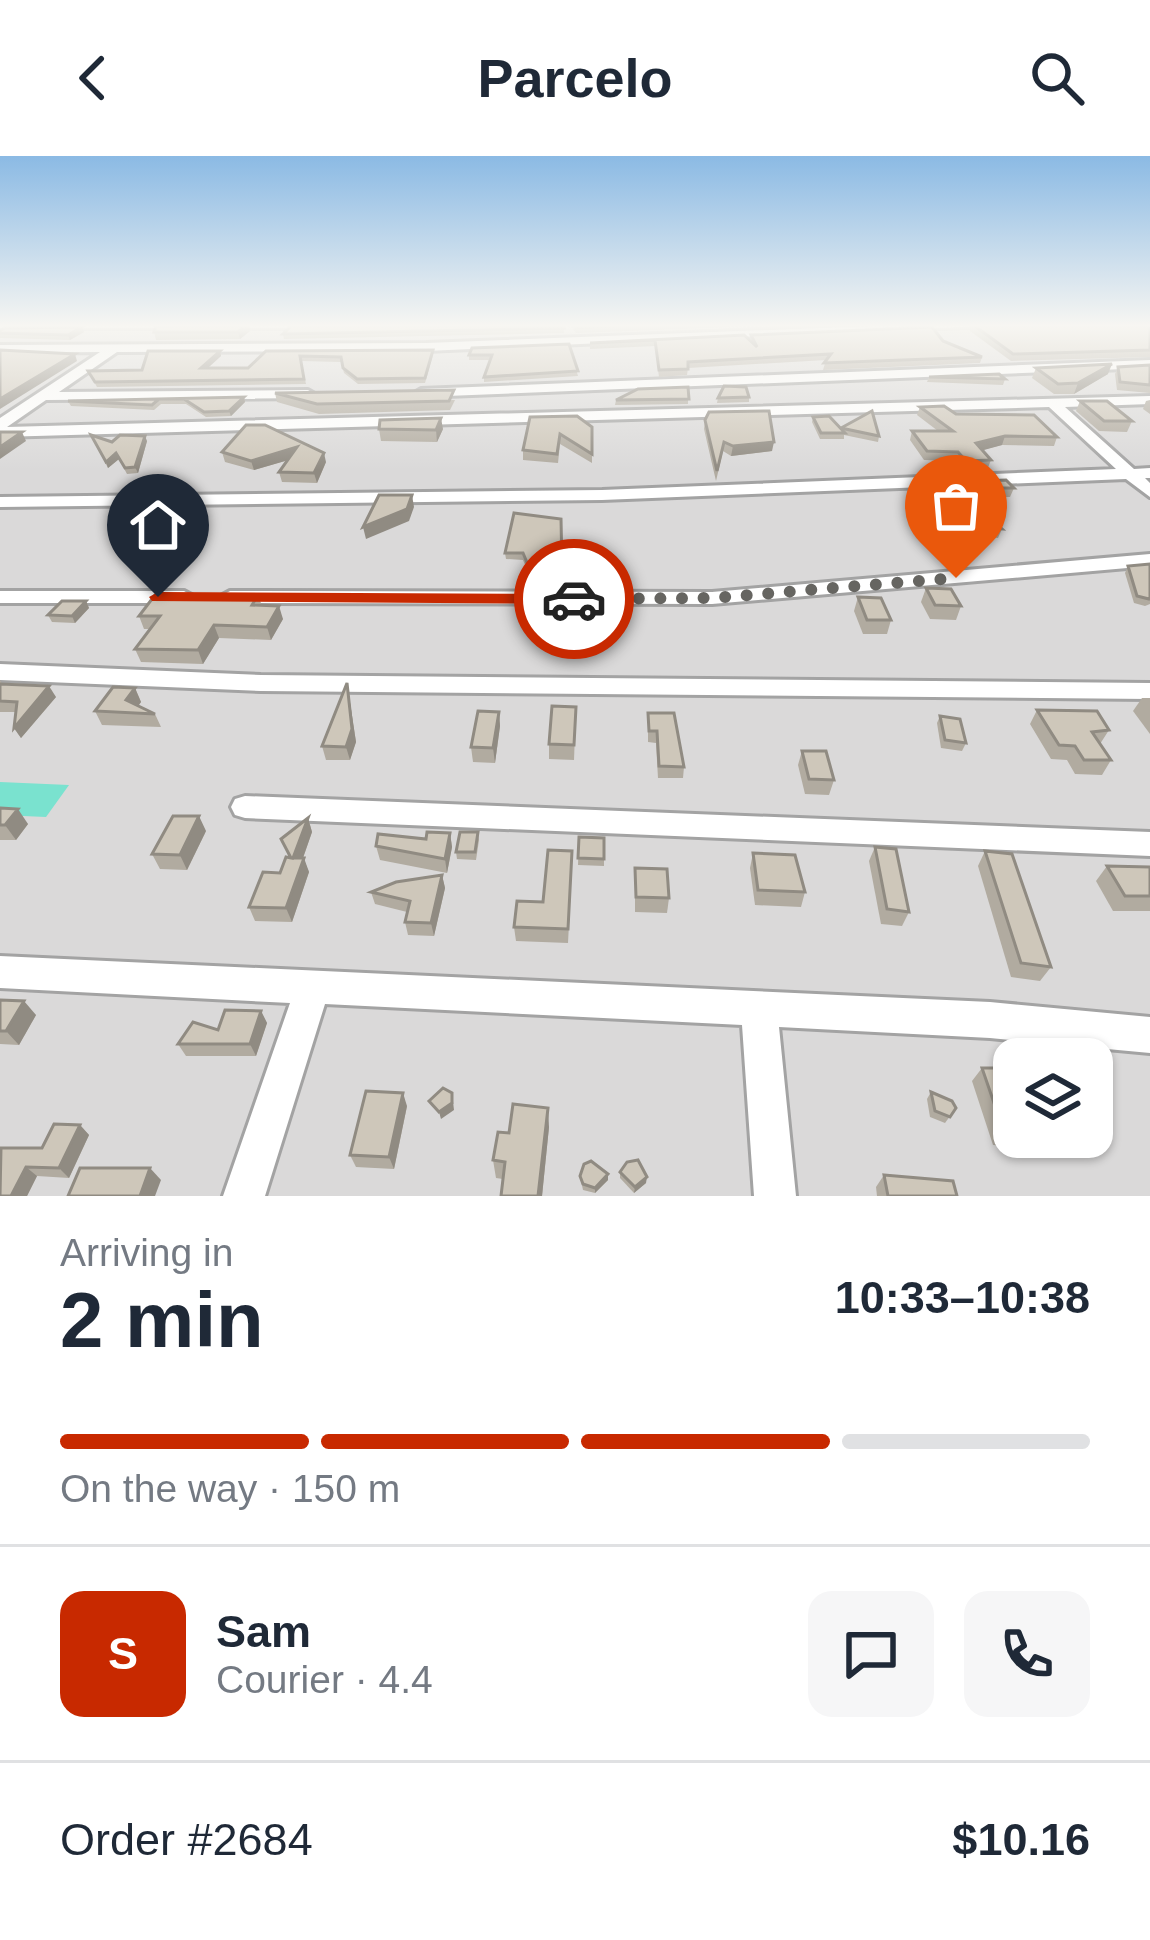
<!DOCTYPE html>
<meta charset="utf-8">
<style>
:root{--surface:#fff;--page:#f6f6f7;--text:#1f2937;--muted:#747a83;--line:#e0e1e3;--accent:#c82900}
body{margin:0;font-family:Arial,sans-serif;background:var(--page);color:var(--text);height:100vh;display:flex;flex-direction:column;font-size:45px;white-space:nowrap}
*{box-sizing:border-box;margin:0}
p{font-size:39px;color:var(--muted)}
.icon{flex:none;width:66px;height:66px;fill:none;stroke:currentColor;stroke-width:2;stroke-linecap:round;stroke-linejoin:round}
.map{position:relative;height:1040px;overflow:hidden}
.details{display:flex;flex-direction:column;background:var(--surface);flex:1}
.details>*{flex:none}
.buttons{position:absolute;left:993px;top:882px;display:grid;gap:24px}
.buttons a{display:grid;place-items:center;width:120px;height:120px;border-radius:24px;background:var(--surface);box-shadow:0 3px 9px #0004;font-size:60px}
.pin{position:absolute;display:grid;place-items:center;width:102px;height:102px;color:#fff;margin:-123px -51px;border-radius:50% 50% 50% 0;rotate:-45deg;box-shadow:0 0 12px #0007}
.pin .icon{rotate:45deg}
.courier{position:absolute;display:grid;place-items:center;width:120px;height:120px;margin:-60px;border:9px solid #c82900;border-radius:50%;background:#fff;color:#222;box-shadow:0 3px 15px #0007}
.overview em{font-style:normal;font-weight:600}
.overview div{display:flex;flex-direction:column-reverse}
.overview{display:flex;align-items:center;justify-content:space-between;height:204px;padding:0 60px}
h1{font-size:78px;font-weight:600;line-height:90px}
.bar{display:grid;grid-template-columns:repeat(4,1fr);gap:18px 12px;align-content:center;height:144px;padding:0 60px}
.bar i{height:15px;border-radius:9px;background:var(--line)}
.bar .active{background:var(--accent)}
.bar p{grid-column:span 4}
.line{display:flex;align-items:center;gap:30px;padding:0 60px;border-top:3px solid var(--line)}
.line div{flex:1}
.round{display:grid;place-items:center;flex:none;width:126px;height:126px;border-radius:24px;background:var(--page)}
header{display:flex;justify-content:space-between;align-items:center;height:156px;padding:0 60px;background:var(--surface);font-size:54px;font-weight:600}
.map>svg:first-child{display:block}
.residential{fill:#dad9d9;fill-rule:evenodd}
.pitch{fill:#7ae2cf}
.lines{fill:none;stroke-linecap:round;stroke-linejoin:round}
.minor-casing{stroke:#a3a3a3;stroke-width:6}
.minor{fill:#fff;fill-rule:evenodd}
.wall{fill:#b1aba0}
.shaded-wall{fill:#908b82}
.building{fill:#cec7ba;stroke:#908b82;stroke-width:3}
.route{fill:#c82900}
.done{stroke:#666561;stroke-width:12;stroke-dasharray:0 21.6}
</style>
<header><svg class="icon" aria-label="back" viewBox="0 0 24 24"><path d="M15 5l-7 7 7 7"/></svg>Parcelo<svg class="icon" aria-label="search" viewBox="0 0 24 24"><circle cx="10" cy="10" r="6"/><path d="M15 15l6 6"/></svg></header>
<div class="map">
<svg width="1150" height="1040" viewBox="0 0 1150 1040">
<rect width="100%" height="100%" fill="#eeece1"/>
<path class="residential" d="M1150,168v872h-1150v-871zM1014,903h78v78h-78z"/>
<path class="pitch" d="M0,626l69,3 -23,32 -46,-2z"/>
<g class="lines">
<g class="minor-casing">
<g id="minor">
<path d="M0,168h339l1,1 -6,3h-334z"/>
<path d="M922,168h106l-602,27 -309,1 -58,40 249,-2 7,4 -7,4 -262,2 -39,27 1143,-31v8l-85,3 69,62 16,-1v10h-5l5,5v14l-24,-18 -524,21 -602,7v-10l602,-7 514,-21 -67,-62 -1049,30v-19l100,-66 -100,1v-8l426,-2z"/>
<path d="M1150,204v8l-729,29 -7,-4 7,-4z"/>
<path d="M1150,398v12l-438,38 -482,-1 -11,-6 11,-6 482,1z"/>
<path d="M0,435h184l11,6 -11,6h-184z"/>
<path d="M0,508l261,11 889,8v16l-889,-8 -261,-11z"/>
<path d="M245,640l905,36v24l-905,-38 -10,-3 -4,-8 4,-8z"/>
<path d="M0,800l990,46 160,15v36l-160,-15 -211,-11 17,169h-42l-12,-171 -417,-21 -60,192h-42l67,-193 -290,-15z"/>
</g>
</g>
<use href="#minor" class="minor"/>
</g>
<g class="wall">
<path d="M569,168h159v3l-152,6z"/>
<path d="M743,168h54l-54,2z"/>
<path d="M972,168h178v33l-139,4 -41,-30z"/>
<path d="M82,171l2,5 -14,8 -70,-2v-8z"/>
<path d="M564,172v5l-280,6 -1,-5z"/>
<path d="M250,175l-10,8 -84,1 -2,-8z"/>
<path d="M744,179l7,7v-7l192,6 39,16 -2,6 -157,7 3,-10 -138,8 -1,7 -28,2 -4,-31 -65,3v-6z"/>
<path d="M569,188l9,32 -94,6v-5l6,-17h-21v-5z"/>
<path d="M220,195l1,5 -13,12h40l18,-17 167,4 -8,28 -67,1 -14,-11 -3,-11 -40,-1 5,23 -209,3 -9,-16 54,-1z"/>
<path d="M1150,209v28l-33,-3 -2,-16 3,-7z"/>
<path d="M1036,212l72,6 -34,20h-20l-22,-16z"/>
<path d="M929,221l76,2 -2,6 -76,-3z"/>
<path d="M688,231v17l-73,1 1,-5z"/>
<path d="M275,237l180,7 -5,10 -131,4 -42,-12z"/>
<path d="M244,241l1,5 -14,14 -25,1 -20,-13h-25l-7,6 -83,-4 -3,-5z"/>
<path d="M749,241v5l-32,1 1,-5z"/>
<path d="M1150,244v14l-7,-5 3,-8z"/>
<path d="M1080,245l52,20 -5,11 -28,-1 -23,-20z"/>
<path d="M920,251l36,7 101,23 -3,9 -52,-1 -20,5 9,10 -4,10 -24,1 -8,-10 -31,-1 -14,-20 2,-9h26l-21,-16z"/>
<path d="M530,261l62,10v36l-32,-19 -2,19 -35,-3v-10z"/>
<path d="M813,261l28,11 38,8 -1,6 -34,-7v4h-24l-8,-17z"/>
<path d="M705,264l67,31 -41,5 -8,-5 -7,30 -12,-52z"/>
<path d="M379,273h64l-6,13 -56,-1z"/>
<path d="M91,279l21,7 35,-1 -9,32 -11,1 -8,-15 -11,9z"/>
<path d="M222,296l104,10 -9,21 -35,-1 -3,-10 9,-12 -34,10 -29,-8z"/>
<path d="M981,325l33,7 -4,9h-16l-5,20 13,12 -4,9 -45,-4v-33l3,-9 22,-2z"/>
<path d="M561,363l1,55 -22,-1 -9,6 -8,-19 -17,-1 -1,-6z"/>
<path d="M1150,408v40l-5,2 -11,-3 -9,-30 3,-7z"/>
<path d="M926,432l35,18 -5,14 -26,-1 -9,-17z"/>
<path d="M258,439l4,11 21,13 -12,21 -52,-2 -16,26 -62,-2 -6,-13 15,-20h-6l-5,-13z"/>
<path d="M858,441l33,23 -4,14h-24l-9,-23z"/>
<path d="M86,445l3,7 -14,15 -23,-1 -4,-7z"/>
<path d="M0,524l2,4 54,13 -35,41 -7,-10 2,-16h-16z"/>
<path d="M347,527l9,59 -6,18h-24l-4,-14z"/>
<path d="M135,532l6,14 -3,4 17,8 6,13 -59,-2 -7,-14z"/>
<path d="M1142,542h8v36l-17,-23z"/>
<path d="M576,551l-2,53 -25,-1v-15z"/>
<path d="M1037,554l72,20 -9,14 11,16 -9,15 -27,-1 -8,-14 -16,-1 -21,-35z"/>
<path d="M499,556l1,14 -5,37 -22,-1 -2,-15z"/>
<path d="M648,557l36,54 -1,11h-25l-2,-35 -8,-1z"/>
<path d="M940,560l26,27 -4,8 -21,-3 -4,-25z"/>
<path d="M802,595l32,29 -5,15 -24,-1 -7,-29z"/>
<path d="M0,652l28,16 -12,16h-16z"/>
<path d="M308,662l4,14 -9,26 6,14 -17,50 -37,-1 -6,-14 31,-34 9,-16 -8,-18z"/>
<path d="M206,675l-19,39 -27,-1 -8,-15z"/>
<path d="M478,676l1,8 -3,20 -19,-1 -1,-7z"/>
<path d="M450,677l2,14 -5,26 -67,-13 -4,-14 50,-7z"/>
<path d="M579,681l25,1v28l-26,-1z"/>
<path d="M875,691l34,65 -7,14 -21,-2 -12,-63z"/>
<path d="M985,695l66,116 -11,14 -29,-4 -33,-111z"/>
<path d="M753,697l52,39 -4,15 -46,-2 -5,-37z"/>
<path d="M572,710l-4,77 -52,-2 -2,-14 29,-25z"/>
<path d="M1107,710l43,1v44h-37l-17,-30z"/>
<path d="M635,712l34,30 -2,15 -32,-1z"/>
<path d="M442,719l3,13 -11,48 -26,-1 -3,-13 2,-10 -32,-8 -4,-12z"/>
<path d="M0,844l36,15 -17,30 -19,-1z"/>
<path d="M261,855l6,12 -11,33h-70l-8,-12 40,-14z"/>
<path d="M982,912l32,7v62h19l-9,10 -31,-2 -21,-64z"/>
<path d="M931,936l25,16 -11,15 -15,-6 -3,-18z"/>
<path d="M407,950l-13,63 -38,-2 -6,-12z"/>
<path d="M80,969l9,10 -20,43 -32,-2 -10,20h-27l42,-48z"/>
<path d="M549,971l-7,69h-41l2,-17 -7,-1 -3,-18 16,-27z"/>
<path d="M1061,981h28l7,10 -7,6 -26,-10z"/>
<path d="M620,1016l26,11 -12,10 -14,-15z"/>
<path d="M608,1018v6l-13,13 -12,-3 -3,-14z"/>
<path d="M884,1019l73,21h-80l-1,-9z"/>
</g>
<g class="shaded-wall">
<path d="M247,168h2l1,7 -10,8 -2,-7z"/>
<path d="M82,171l2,5 -14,8 -2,-5z"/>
<path d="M220,195l1,5 -19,17 -1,-5z"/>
<path d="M75,198l2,7 -77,48v-10z"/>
<path d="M1112,208l-4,10 -34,20 4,-11z"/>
<path d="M244,241l1,5 -14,14 -2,-5z"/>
<path d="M441,262l2,11 -6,13 -1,-12z"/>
<path d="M22,276l4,9 -26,18v-12z"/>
<path d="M145,280l2,5 -9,32 -3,-6z"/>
<path d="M1005,280l-3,9 -29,8 3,-10z"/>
<path d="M774,286l-2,9 -41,5 2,-10z"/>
<path d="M297,291l2,10 -45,13 -3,-9z"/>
<path d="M116,297l3,6 -11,9 -2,-6z"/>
<path d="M324,297l2,9 -9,21 -3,-10z"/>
<path d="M412,339l2,12 -5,14 -43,18 -3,-12z"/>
<path d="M540,411v6l-9,6v-7z"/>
<path d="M86,445l3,7 -14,15 -3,-7z"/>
<path d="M279,450l4,13 -12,21 -4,-13z"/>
<path d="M214,469l5,13 -16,26 -5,-14z"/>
<path d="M347,527l9,59 -6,18 -4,-13z"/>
<path d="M49,530l7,11 -35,41 -7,-10z"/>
<path d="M135,532l6,14 -8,11 -7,-13z"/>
<path d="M499,556l1,14 -5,37 -2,-15z"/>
<path d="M18,653l10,15 -12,16 -11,-15z"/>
<path d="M199,660l7,15 -19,39 -7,-15z"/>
<path d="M308,662l4,14 -14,40 -5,-14z"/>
<path d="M450,677l2,14 -5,26 -2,-14z"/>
<path d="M304,702l5,14 -17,50 -6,-14z"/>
<path d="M442,719l3,13 -11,48 -3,-13z"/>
<path d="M24,845l12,14 -17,30 -13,-14z"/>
<path d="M261,855l6,12 -11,33 -6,-12z"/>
<path d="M403,937l4,13 -13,63 -5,-12z"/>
<path d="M452,937l2,17 -13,9 -2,-7z"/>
<path d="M548,952l1,19 -7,69h-4z"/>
<path d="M80,969l9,10 -20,43 -10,-10z"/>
<path d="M26,1011l11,9 -10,20h-16z"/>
<path d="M150,1012l11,12 -6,16h-15z"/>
<path d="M608,1018v6l-13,13v-5z"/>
<path d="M647,1021l-1,6 -12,10 1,-6z"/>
</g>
<g class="building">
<path d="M247,168l-9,8h-84l2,-6z"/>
<path d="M562,168l2,4 -281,6 9,-9z"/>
<path d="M573,168h84l-81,4z"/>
<path d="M972,168h178v26l-137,4z"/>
<path d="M82,171l-14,8 -68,-2v-3l5,-2z"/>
<path d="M932,171l11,14 39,16 -158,6 7,-9 -143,8v7l-29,1 -4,-30 -65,3 154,-8 13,12 -6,-12z"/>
<path d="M569,188l9,27 -94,6 8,-22h-23l3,-7z"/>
<path d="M0,194l75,4 -75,45z"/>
<path d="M433,194l-8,28 -68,1 -14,-11 -2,-11 -41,-1 4,23 -209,3 -7,-11 54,-1 6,-19h72l-19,17h47l18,-17z"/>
<path d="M1112,208l-34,19 -20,1 -22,-16z"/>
<path d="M1150,209v20l-30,-3 -2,-15z"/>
<path d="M999,218l6,5 -76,-2z"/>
<path d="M724,230l22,1 3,10 -31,1z"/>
<path d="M688,231l1,12 -73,1 22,-11z"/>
<path d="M454,234l-5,11 -132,3 -42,-11z"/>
<path d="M244,241l-15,14 -25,1 -20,-13h-25l-7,6 -84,-4z"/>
<path d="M1080,245h27l25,20h-28z"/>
<path d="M944,250l12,8 78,1 23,22 -52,-1 -29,7 15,17 -25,1 -8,-9 -31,-1 -15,-20h41l-33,-24z"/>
<path d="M769,255l5,31 -41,4 -9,-4 -7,29 -12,-51 4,-8z"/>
<path d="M872,255l7,25 -38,-8z"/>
<path d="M577,260l15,11v27l-32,-20 -3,20 -34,-4 7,-33z"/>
<path d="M829,260l16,17h-24l-8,-16z"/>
<path d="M441,262l-5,12 -57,-1 1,-9z"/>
<path d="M246,269h19l59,28 -10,20 -35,-1 18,-25 -46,14 -29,-9z"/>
<path d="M0,276h22l-22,15z"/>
<path d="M91,279l21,7 8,-7 25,1 -10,31 -10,1 -9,-15 -10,9z"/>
<path d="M1006,324l8,8h-17l-8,29 13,12 -46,-4v-33l40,-4h-9l-6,-7z"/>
<path d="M379,339h33l-5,14 -44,18z"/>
<path d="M514,357l47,6 1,48h-22l-9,5 -8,-19h-18z"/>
<path d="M1150,408v34l-1,1 -12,-3 -9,-30z"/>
<path d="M926,432l25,1 10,17 -26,-1z"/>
<path d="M155,439h103l-6,10 27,1 -12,21 -53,-2 -16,25 -63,-1 25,-33h-21z"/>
<path d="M858,441l23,1 10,22h-24z"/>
<path d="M62,445h24l-14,15 -24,-1z"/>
<path d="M347,527l5,46 -6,18 -24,-1z"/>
<path d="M0,528l49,2 -35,42 3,-26 -17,-1z"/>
<path d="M113,531l22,1 -9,12 29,14 -60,-3z"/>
<path d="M552,550l24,1 -2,38 -25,-1z"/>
<path d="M1037,554l60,1 12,19 -17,2 19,28h-27l-9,-14 -16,-1z"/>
<path d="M478,555l21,1 -6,36 -22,-1z"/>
<path d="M648,557h26l10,54 -25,-1 -2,-35h-8z"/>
<path d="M940,560l20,3 6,24 -21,-3z"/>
<path d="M802,595h24l8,29 -25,-1z"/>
<path d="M0,652l18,1 -13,16h-5z"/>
<path d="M173,660h26l-19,39 -28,-1z"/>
<path d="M308,662l-15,40h11l-18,50 -37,-1 14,-35 17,1 6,-16 5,1 -10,-19z"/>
<path d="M427,676l23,1 -5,26 -69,-13 2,-12 48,5z"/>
<path d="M460,676h18l-3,20h-19z"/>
<path d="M579,681l25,1v21l-26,-1z"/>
<path d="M875,691l21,2 13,63 -22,-3z"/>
<path d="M548,694l24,1 -4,78 -54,-2 3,-26 26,1z"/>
<path d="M985,695l27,3 39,113 -30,-4z"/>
<path d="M753,697l42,2 10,37 -47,-2z"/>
<path d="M1107,710l43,1v29h-25z"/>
<path d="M635,712l32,1 2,29 -33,-1z"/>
<path d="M442,719l-11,48 -26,-1 5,-21 -39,-9 25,-10z"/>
<path d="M0,844l24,1 -18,30h-6z"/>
<path d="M225,854l36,1 -11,33h-72l15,-22 25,8z"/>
<path d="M982,912h30l2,7v58l-10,-1z"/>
<path d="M443,932l9,5v10l-13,9 -10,-11z"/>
<path d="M366,935l37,2 -14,64 -39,-2z"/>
<path d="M931,936l21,9 4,7 -6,9 -15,-6z"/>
<path d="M513,948l35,4 -10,88h-37l4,-34 -12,-2 5,-28 11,1z"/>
<path d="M54,968l26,1 -21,43 -33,-1 -15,29h-11l1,-48h41z"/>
<path d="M1070,981h19l7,10z"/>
<path d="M638,1004l9,17 -12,10 -15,-15 7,-10z"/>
<path d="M591,1005l17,13 -13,14 -12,-4 -3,-8 4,-12z"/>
<path d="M80,1012h70l-10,28h-72z"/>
<path d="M884,1019l69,6 4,15h-69z"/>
</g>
<linearGradient id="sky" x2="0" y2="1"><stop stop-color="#8bbae4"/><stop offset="0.54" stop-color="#f7f6f2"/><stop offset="1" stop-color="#f7f6f2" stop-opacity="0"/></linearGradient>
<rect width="1150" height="314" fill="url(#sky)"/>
<path class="route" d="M158,436l416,2 9,5 -9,5 -422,-3 -3,-4z"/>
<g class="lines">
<path class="done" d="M574,443l138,-1 244,-20"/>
</g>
</svg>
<div class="buttons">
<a><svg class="icon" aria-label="layers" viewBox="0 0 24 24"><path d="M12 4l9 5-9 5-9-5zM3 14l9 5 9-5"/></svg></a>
</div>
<div class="pin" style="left:956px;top:422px;background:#ea580c"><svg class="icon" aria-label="bag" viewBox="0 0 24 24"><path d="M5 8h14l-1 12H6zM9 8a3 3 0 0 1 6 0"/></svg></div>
<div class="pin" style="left:158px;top:441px;background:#1f2937"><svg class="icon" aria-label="home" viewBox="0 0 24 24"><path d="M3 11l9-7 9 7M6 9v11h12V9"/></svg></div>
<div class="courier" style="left:574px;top:443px"><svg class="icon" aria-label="car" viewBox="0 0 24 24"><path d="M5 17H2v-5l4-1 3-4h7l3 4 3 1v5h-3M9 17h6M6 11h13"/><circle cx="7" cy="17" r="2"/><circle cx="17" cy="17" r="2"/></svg></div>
</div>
<section class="details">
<div class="overview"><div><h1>2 min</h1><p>Arriving in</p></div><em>10:33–10:38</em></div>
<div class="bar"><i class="active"></i><i class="active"></i><i class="active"></i><i></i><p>On the way · 150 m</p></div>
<div class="line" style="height:216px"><b class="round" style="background:var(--accent);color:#fff">S</b><div><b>Sam</b><p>Courier · 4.4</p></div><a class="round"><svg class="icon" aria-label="chat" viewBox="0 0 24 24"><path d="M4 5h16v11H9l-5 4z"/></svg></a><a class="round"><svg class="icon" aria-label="phone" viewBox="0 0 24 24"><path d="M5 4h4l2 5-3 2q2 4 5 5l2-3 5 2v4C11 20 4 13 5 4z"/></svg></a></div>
<div class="line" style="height:156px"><div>Order #2684</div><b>$10.16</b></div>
</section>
